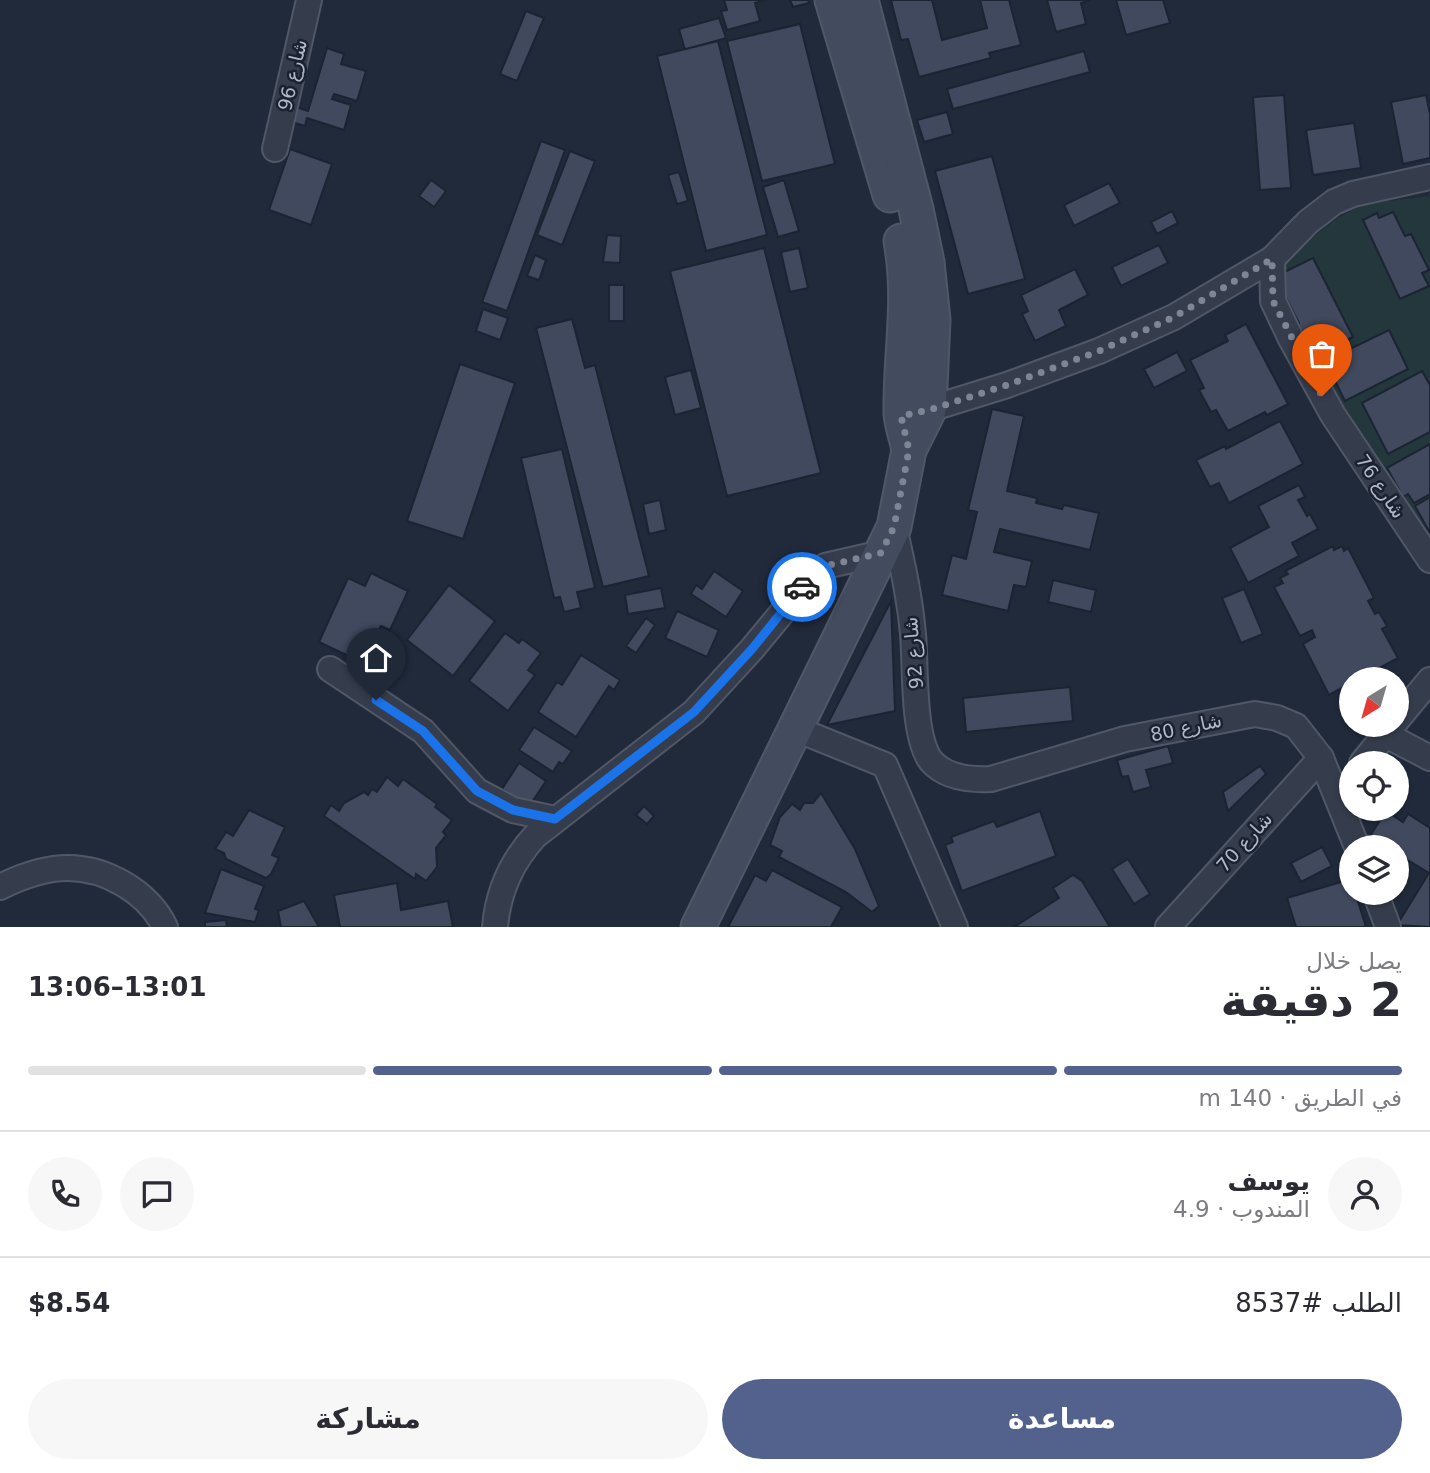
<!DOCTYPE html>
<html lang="ar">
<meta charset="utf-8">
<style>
:root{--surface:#fff;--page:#f7f7f7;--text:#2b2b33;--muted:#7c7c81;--line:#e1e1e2;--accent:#52628d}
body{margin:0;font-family:"DejaVu Sans",Vazirmatn,sans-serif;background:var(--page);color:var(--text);direction:rtl;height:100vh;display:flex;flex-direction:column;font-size:26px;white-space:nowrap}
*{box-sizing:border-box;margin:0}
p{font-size:23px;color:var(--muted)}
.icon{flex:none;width:38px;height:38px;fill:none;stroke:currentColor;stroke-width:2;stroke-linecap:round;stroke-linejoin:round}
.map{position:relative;height:927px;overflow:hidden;direction:ltr}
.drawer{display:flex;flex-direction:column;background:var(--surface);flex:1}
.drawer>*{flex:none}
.needle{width:46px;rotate:217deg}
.controls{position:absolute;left:1339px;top:667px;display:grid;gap:14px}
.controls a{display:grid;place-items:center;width:70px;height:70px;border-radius:50%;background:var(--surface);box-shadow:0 2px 5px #0004;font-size:35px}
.pin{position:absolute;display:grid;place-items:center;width:60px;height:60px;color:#fff;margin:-72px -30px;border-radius:50% 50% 50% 0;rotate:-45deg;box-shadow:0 0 7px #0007}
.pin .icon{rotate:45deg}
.courier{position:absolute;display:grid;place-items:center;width:70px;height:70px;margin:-35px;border:5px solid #1a73e8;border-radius:50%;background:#fff;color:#222;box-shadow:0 2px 9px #0007}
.overview em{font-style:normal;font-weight:700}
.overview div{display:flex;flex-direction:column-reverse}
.overview{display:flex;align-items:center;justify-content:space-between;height:119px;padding:0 28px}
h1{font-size:46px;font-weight:700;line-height:52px}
.bar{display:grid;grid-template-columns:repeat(4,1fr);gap:10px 7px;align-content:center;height:84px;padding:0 28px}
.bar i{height:9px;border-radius:5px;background:var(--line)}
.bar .selected{background:var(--accent)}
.bar p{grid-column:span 4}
.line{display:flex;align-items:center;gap:18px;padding:0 28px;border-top:2px solid var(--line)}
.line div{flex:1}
.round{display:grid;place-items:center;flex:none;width:74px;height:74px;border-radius:37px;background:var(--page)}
.primary-button{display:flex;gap:14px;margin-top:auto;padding:14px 28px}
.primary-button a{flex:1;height:80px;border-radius:42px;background:var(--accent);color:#fff;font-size:28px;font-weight:700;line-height:80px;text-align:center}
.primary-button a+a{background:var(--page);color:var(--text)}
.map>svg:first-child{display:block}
.green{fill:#23373c}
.building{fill:#40495e;stroke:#1c2332;stroke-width:2}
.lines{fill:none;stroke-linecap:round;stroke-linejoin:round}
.street-casing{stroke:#505766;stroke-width:28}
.secondary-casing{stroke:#505766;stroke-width:37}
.street{stroke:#353c4c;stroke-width:24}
.secondary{stroke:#434b5f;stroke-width:33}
.done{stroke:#7e8696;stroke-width:7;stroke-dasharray:0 12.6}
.route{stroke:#1a73e8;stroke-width:9}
.labels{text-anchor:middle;stroke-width:5;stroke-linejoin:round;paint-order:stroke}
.street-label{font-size:19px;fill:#b0b7c7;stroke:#1a2130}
</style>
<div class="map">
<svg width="1430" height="927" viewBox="0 0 1430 927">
<rect width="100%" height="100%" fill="#212a3b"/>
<path class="green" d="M1430,196v356l-61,-96 -50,-92 -38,-100c25,-18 46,-43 74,-55 18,-8 54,-10 75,-13z"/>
<g class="building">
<path d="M724,0h43l-12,3 5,18 -33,9 -6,-19 6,-1z"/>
<path d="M790,0h18l1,3 -16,4z"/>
<path d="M891,0h41l10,40 45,-12 -7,-28h29l12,45 -32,8 2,5 -72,19 -11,-38 -7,1z"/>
<path d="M1047,0h44l-10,3 5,21 -30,8z"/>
<path d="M1116,0h47l7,23 -44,12z"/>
<path d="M526,11l18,7 -27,63 -17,-7z"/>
<path d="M719,18l7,20 -41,12 -6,-21z"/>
<path d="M800,24l35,140 -73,17 -35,-140z"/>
<path d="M718,41l49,194 -61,16 -49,-195z"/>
<path d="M327,48l17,6 -3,10 25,7 -9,30 -23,-7 -2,5 19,6 -7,25 -37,-12 -2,8 -17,-5 5,-15 15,5z"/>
<path d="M1084,51l6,21 -137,37 -6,-20z"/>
<path d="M1284,95l7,93 -31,2 -7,-93z"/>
<path d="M1426,95l4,19v44l-27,6 -12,-62z"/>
<path d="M947,112l6,22 -29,8 -7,-22z"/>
<path d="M1354,123l7,45 -48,7 -7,-45z"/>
<path d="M541,141l24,9 -58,161 -25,-9z"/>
<path d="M290,149l42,15 -21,61 -42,-15z"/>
<path d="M570,151l25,10 -33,84 -25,-10z"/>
<path d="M992,156l33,123 -57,15 -33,-123z"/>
<path d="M679,172l9,29 -11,3 -9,-29z"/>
<path d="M431,180l15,11 -12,16 -15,-11z"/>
<path d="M784,180l15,51 -21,6 -15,-50z"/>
<path d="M1109,183l11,20 -46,23 -10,-21z"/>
<path d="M1172,211l6,12 -21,11 -6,-12z"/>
<path d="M1393,212l12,24 6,-2 18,36 -7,3 7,13 -29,13 -37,-79 14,-7 2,5z"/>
<path d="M607,235l14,1 -1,27 -17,-1z"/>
<path d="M1159,245l9,18 -47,23 -9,-19z"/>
<path d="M764,248l57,225 -94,23 -57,-225z"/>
<path d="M799,248l9,40 -18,4 -9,-40z"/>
<path d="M535,255l11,5 -7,20 -12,-4z"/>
<path d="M1313,258l40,79 -38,19 -4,-8 -4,2 -13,-25 5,-2 -13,-25 -3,1 -7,-23z"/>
<path d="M1075,269l13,26 -29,15 7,16 -31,15 -13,-27 6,-3 -7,-16z"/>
<rect x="609" y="285" width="15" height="36"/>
<path d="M483,309l25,9 -8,22 -24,-9z"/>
<path d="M572,319l13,49 10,-3 54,211 -46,11 -67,-259z"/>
<path d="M1246,324l42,80 -21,11 -2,-3 -37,19 -12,-21 -5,2 -12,-22 5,-2 -14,-28 38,-19 -3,-6z"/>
<path d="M1389,330l19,39 -63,32 -20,-40z"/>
<path d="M1177,352l10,19 -33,17 -10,-19z"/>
<path d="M460,364l55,19 -52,156 -56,-18z"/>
<path d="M691,370l10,38 -26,7 -10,-38z"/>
<path d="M1422,371l8,14v47l-42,22 -26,-51z"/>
<path d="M992,409l32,7 -17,75 30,7 -1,5 26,6 2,-4 35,8 -9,37 -90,-21 -6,23 38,9 -6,26 -12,-2 -6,26 -66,-16 10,-40 14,4 11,-47 -9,-2z"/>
<path d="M1280,421l23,43 -74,39 -10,-20 -9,4 -14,-27 29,-14 1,3z"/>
<path d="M1430,444v50l-16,9 -6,-9 -5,3 -16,-29z"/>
<path d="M562,449l33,139 -18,4 4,16 -17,4 -4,-15 -6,1 -33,-140z"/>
<path d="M1299,485l6,12 -7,3 9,16 3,-2 8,15 -26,14 7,13 -51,27 -18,-35 39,-21 -11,-21z"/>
<path d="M1430,497v36l-15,-27z"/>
<path d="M660,500l6,30 -17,4 -6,-30z"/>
<path d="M1333,546l1,4 8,-4 2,5 4,-3 26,50 -6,3 7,13 4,-2 8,14 -5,3 16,29 -39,21h-8v4l-22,12 -26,-51 12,-7 -3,-7 -12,6 -26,-49 9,-4 -3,-5 8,-4 -3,-3z"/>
<path d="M714,571l29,20 -17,26 -35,-23 5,-9 6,4z"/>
<path d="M371,573l37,18 -18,39 -9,-4 -18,37 -44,-21 29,-64 17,8z"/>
<path d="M1053,580l43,10 -5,22 -43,-10z"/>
<path d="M449,585l46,36 -42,55 -46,-36z"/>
<path d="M661,588l4,20 -37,6 -3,-19z"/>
<path d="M1244,589l19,45 -22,9 -19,-45z"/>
<path d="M891,601l4,110 -68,14z"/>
<path d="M677,611l42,19 -12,27 -42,-19z"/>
<path d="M646,618l9,7 -19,28 -10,-7z"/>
<path d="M505,633l14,10 3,-4 19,14 -13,17 7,5 -27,36 -39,-30z"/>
<path d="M581,655l39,25 -6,10 -5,-4 -33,51 -38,-25 19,-30 5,3z"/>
<path d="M1070,687l3,34 -107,11 -3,-34z"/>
<path d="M534,727l38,24 -9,13 -4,-2 -6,10 -34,-22z"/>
<path d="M1168,746l5,17 -27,7 5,17 -18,5 -5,-16 -6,1 -5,-17z"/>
<path d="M519,763l27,18 -14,21 -3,-1 -3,4 -24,-16z"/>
<path d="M1260,766l6,8 -38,37 -5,-19z"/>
<path d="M387,777l11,9 5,-7 34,25 -2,3 17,13 -9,12 3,3 -10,13 1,19 -11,14 -10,-7 -1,5 -91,-63 7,-11 8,6 5,-8 20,-11 4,3 4,-6 5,3z"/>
<path d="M821,793l34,56 24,57 -7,6 -26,-20 -67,-35 3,-6 -12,-6 10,-28 12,-13 8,6 4,-7h9z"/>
<path d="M644,806l10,10 -7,8 -11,-9z"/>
<path d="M249,810l36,17 -13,28 7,3 -8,16 -5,4 -40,-19 -2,-6 -9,-4 11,-17 7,4z"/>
<path d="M1040,811l16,45 -94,35 -17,-46 8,-3 -2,-5 43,-16 3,6z"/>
<path d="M1386,811l17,11 5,-8 22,14v99l-33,-2 32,-52 -33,-20v-6h-9l-17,-11z"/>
<path d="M1322,847l10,19 -31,16 -10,-19z"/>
<path d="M1128,859l22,35 -16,10 -22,-35z"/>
<path d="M221,869l43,17 -9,23 4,1 -4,12 -50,-9z"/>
<path d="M772,870l70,37 -11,20h-103l27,-52 11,6z"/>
<path d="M1073,875l9,6 28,46h-96l45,-29 -6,-10z"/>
<path d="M1351,879v13h4l11,35h-70l-9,-29z"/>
<path d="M397,883l4,27 47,-9 5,26h-113l-6,-32z"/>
<path d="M304,901l15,26h-38l-3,-16z"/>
<path d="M226,920l1,7h-22v-5z"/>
</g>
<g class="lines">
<g class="street-casing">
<g id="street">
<path d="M275,149l34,-149"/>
<path d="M1272,259l1,42 18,38 42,76 97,145"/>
<path d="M913,414l94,-29 92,-34 75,-34 98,-58 36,-37 26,-20 19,-8 77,-17"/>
<path d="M894,527c8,35 16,71 19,107 3,32 -1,102 18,127 15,17 39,19 60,18l134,-40 130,-25 22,4 19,8 25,32 36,89"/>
<path d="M330,669l93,62 54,60 36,19 42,9"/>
<path d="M1396,721l34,-41"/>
<path d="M796,729l89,36 70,162"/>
<path d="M1386,735l44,23"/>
<path d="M1362,763l32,-39"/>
<path d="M0,887c20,-10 45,-19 68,-19 38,0 80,24 97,59"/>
<path d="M1375,892l13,35"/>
<path d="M495,927c3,-35 16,-65 40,-91l159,-124 58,-63 62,-75 11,-8 57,-13"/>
<path d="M1168,927l153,-169"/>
</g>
</g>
<g class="secondary-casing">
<g id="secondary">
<path d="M832,0l58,195"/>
<path d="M901,241c11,61 -1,113 0,173 1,12 6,25 8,36"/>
<path d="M698,927l196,-400 15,-77 20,-40 4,-90 -6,-58 -11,-53 -55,-209"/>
</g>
</g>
<use href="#street" class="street"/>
<use href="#secondary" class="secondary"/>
</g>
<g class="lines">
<path class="done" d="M802,587l23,-21 56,-13 13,-26 15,-77 -8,-34 28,-6 78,-25 92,-34 75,-34 98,-58 1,42 49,95"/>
<path class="route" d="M376,700l47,31 54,60 36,19 42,9 139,-107 58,-63 50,-62"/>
</g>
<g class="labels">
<g class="street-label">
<text transform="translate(292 75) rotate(-77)" y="7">شارع 96</text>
<text transform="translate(1381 486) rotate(56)" y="7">شارع 76</text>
<text transform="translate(913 653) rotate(-95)" y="7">شارع 92</text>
<text transform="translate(1186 727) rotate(-12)" y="7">شارع 80</text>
<text transform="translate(1244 842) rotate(-48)" y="7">شارع 70</text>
</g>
</g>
</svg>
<div class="controls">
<a><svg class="needle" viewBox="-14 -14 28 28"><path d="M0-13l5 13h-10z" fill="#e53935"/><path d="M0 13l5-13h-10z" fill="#7c7c81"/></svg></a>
<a><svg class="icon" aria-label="locate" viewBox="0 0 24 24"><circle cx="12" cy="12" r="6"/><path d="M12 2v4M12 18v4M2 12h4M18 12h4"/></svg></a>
<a><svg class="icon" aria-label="layers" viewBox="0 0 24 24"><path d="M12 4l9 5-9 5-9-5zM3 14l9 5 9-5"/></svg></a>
</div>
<div class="pin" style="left:1322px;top:396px;background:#ea580c"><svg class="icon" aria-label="bag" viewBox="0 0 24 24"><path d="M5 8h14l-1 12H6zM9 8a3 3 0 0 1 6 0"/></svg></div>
<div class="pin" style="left:376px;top:700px;background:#1f2937"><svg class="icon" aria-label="home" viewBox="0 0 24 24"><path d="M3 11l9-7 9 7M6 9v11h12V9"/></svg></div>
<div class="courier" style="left:802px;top:587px"><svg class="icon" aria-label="car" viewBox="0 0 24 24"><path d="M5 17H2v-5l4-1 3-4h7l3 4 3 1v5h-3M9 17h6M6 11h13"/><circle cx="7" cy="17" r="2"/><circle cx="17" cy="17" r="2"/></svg></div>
</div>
<section class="drawer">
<div class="overview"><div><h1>2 دقيقة</h1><p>يصل خلال</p></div><em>13:01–13:06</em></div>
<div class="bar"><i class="selected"></i><i class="selected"></i><i class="selected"></i><i></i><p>في الطريق · 140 m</p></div>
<div class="line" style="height:126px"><a class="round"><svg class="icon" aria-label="person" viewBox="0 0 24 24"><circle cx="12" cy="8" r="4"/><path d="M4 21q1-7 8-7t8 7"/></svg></a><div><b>يوسف</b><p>المندوب · 4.9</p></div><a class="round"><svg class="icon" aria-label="chat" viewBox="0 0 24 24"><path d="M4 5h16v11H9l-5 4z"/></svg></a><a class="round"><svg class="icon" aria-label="phone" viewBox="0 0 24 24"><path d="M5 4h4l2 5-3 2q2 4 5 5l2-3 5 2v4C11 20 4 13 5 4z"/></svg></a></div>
<div class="line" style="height:91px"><div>الطلب #8537</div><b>$8.54</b></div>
<div class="primary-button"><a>مساعدة</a><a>مشاركة</a></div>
</section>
